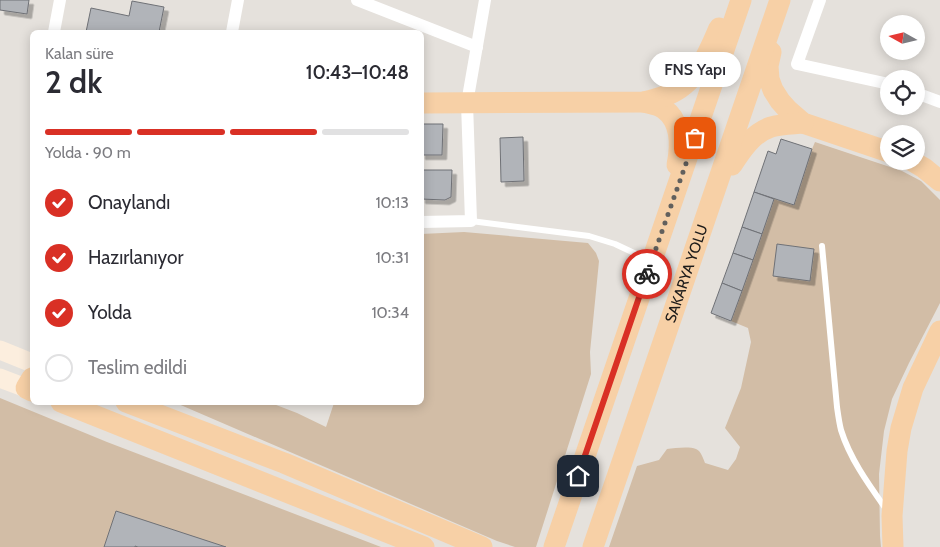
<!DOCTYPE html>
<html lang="tr">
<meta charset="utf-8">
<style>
:root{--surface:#fff;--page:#f7f7f7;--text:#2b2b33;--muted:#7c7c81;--line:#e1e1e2;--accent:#d93025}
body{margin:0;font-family:Cabin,sans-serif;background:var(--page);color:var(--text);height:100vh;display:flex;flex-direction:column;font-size:19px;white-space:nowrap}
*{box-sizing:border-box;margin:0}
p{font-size:16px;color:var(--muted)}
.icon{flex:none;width:28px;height:28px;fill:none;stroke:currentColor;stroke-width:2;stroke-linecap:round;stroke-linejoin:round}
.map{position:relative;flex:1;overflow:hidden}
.sheet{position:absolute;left:30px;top:30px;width:394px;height:375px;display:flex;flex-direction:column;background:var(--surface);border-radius:8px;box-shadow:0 2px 12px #0003}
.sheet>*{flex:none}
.needle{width:32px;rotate:278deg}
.buttons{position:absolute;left:880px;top:15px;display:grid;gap:10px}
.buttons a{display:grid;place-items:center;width:45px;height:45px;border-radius:50%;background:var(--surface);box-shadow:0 2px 12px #0003;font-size:25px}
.pin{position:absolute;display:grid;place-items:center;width:42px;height:42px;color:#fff;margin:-21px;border-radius:10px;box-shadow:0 2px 8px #0006}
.courier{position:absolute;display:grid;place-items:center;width:50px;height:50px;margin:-25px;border:4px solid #d93025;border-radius:50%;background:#fff;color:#222;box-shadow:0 1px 6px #0007}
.bubble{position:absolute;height:35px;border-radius:18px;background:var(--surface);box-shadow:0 2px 12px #0003;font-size:16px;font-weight:600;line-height:35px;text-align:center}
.summary em{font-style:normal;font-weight:600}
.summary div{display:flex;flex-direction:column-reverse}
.summary{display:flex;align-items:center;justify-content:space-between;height:85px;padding:0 15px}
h1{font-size:32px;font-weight:600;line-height:38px}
.bar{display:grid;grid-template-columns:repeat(4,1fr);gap:8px 5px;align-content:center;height:60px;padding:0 15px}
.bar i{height:6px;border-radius:4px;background:var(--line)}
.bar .on{background:var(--accent)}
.bar p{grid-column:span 4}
ol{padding:0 15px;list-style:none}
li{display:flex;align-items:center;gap:15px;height:55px}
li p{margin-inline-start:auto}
li .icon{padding:5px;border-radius:50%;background:var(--accent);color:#fff;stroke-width:4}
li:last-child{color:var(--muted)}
li i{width:28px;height:28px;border:2px solid var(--line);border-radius:50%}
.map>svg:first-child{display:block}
.green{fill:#d2bda6}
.building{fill:#b1b4b9;stroke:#6f7176;filter:url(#shadow)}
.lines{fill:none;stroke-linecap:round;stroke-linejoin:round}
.service{stroke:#fff;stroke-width:6}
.minor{stroke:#fff;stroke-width:12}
.secondary{stroke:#fceede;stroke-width:19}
.trunk{stroke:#f7d0a6;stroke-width:21}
.done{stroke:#62605d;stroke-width:5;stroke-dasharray:0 9}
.route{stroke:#d93025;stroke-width:6}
.labels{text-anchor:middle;stroke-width:5;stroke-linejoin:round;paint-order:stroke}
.street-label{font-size:15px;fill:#1c1a19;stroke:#f2eee9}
</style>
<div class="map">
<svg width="940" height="547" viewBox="0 0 940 547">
<defs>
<filter id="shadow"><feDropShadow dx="4.5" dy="4.5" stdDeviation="0" flood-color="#0004"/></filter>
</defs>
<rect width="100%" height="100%" fill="#e5e1dc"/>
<g class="green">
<path d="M815,142l87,29 19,10 19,19v103l-31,60 -17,36 -8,32 -5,43 1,62 1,11h-272l28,-81 22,-6 8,-11c8,-1 22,-3 29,0 5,2 7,9 9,14l23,7 8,-11 4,-12 -15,-19 16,-40 10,-46 -3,-14 -17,-7 43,-122 38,-50z"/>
<path d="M464,232l124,11 8,10 3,8 -9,91 1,22 -55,173h-21l-18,-6 -321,-138h95l26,10 29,14 8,-24 87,-1v-168z"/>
<path d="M0,398l107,44 274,105h-381z"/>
</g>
<g class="building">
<path d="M0,0h29l-2,14 -27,-4z"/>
<path d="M132,1l32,6 -5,25h-73l5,-24 38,8z"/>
<path d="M421,124h22l-1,31h-21z"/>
<path d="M523,137l1,44 -23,1 -1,-44z"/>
<path d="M781,139l31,10 -18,56 -40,-13 14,-41 8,3z"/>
<path d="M421,170h31l-1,27 -6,3 -24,-1z"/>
<path d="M754,192l20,7 -12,35 -20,-7z"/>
<path d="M742,227l20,7 -9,26 -20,-7z"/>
<path d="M777,244l37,5 -4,32 -37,-5z"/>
<path d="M733,253l20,7 -11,31 -20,-8z"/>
<path d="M722,283l20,8 -11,30 -20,-8z"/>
<path d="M116,511l110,36h-88l-3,-1v1h-31z"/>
</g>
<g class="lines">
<g class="service">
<path d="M471,221l118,15 26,8 34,16"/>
<path d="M822,246l15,161c1,7 2,15 4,23 9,29 28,55 45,79"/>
</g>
<g class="minor">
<path d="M357,0l120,47"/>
<path d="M820,0l-23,64 92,20"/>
<path d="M54,32l6,-32"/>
<path d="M232,32l6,-32"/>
<path d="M916,93l24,9"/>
<path d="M421,222l50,-1 -4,-118 18,-103"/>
</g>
<g class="secondary">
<path d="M0,350l32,13"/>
<path d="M0,378l26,10"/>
</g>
<g class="trunk">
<path d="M771,52l-3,14 1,13 4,11 7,11 8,9 15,13 86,29"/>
<path d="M644,102c6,2 15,3 20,7 18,13 17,36 13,56"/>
<path d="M421,103l223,-1c8,-2 16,-4 23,-7 29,-11 41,-41 52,-67"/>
<path d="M912,161l12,7 16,13"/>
<path d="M732,165c10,-16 21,-32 39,-38 10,-3 22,-3 32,-4"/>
<path d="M32,378l-6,10 6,3"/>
<path d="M61,402l363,145"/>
<path d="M126,402l158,61 198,84"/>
<path d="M554,547l187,-547"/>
<path id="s1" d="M593,547l187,-547"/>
<path d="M893,547l-1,-31 5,-65 4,-23 12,-40 27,-57"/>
</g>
</g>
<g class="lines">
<path class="done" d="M647,274l48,-136"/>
<path class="route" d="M578,476l69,-202"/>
</g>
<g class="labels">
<g class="street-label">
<text dy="5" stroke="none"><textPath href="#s1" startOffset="289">SAKARYA YOLU</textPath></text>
</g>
</g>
</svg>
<div class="buttons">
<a><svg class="needle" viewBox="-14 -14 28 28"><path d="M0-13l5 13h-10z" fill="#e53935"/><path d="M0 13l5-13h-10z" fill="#7c7c81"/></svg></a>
<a><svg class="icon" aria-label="locate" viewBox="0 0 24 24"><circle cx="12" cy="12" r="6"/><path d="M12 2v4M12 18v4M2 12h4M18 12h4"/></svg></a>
<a><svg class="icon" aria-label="layers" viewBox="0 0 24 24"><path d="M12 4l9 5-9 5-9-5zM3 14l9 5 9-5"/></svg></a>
</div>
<div class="pin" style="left:695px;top:138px;background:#ea580c"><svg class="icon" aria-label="bag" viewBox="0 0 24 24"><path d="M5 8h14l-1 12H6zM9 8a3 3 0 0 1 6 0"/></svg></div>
<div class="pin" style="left:578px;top:476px;background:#1f2937"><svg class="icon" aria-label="home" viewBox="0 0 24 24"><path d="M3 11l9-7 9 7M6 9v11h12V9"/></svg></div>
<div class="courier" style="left:647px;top:274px"><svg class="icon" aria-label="bike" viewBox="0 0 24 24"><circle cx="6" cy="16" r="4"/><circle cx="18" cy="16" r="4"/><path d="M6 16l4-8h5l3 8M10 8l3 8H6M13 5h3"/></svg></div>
<div class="bubble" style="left:649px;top:52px;width:92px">FNS Yapı</div>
<section class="sheet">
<div class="summary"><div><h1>2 dk</h1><p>Kalan süre</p></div><em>10:43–10:48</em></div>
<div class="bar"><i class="on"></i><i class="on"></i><i class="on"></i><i></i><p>Yolda · 90 m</p></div>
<ol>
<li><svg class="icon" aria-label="check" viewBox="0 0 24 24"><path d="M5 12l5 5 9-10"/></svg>Onaylandı<p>10:13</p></li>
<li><svg class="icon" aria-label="check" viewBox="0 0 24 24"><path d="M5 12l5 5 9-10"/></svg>Hazırlanıyor<p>10:31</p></li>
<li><svg class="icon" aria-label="check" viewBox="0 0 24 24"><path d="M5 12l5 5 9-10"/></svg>Yolda<p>10:34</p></li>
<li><i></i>Teslim edildi</li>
</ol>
</section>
</div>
